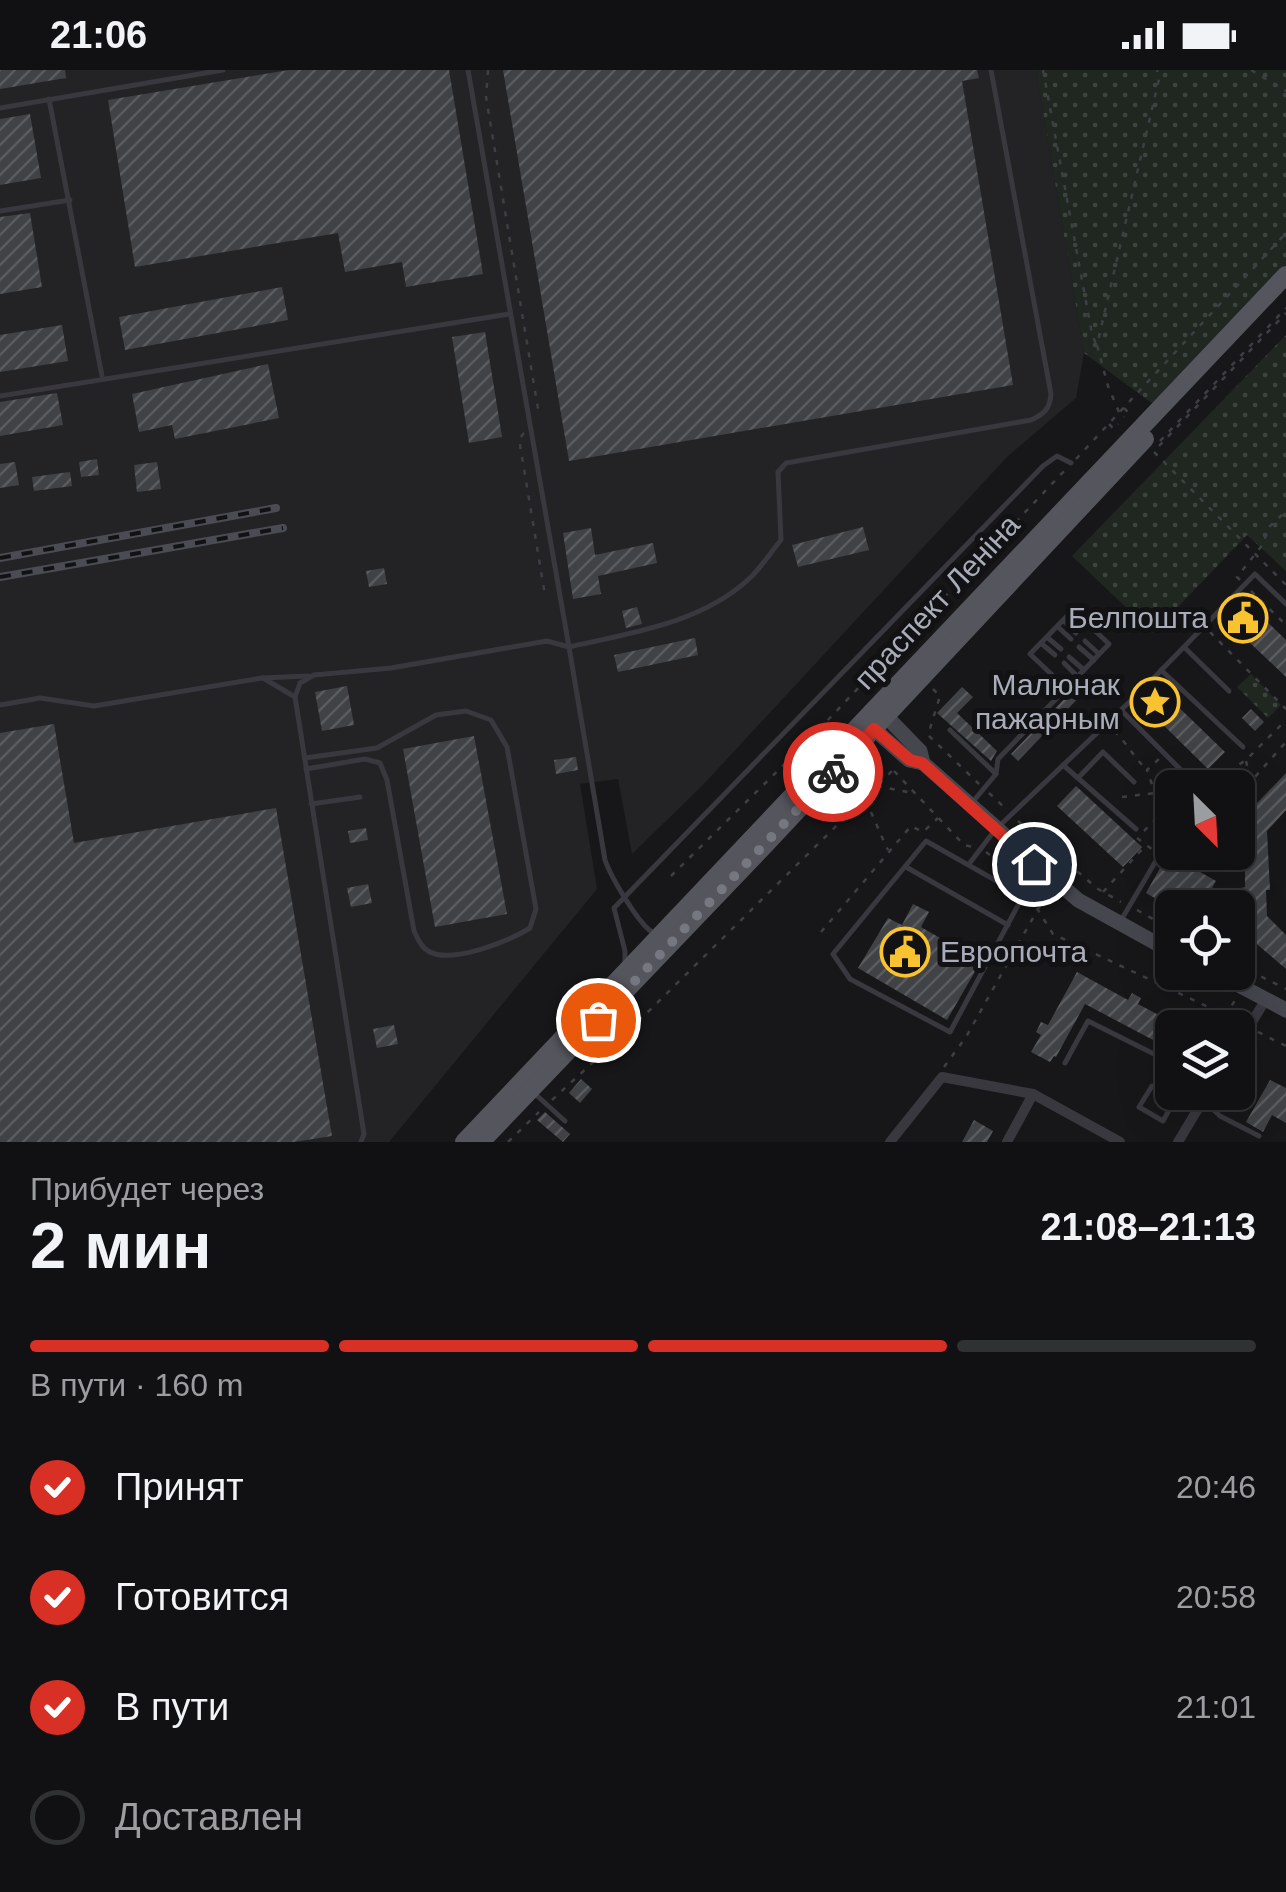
<!DOCTYPE html>
<html lang="ru">
<meta charset="utf-8">
<style>
:root{--surface:#111113;--page:#1a1a1c;--text:#f1f3f6;--muted:#9c9da0;--line:#303133;--accent:#d93025}
body{margin:0;font-family:Helvetica,sans-serif;background:var(--page);color:var(--text);height:100vh;display:flex;flex-direction:column;font-size:38px;white-space:nowrap}
*{box-sizing:border-box;margin:0}
p{font-size:32px;color:var(--muted)}
.icon{flex:none;width:55px;height:55px;fill:none;stroke:currentColor;stroke-width:2;stroke-linecap:round;stroke-linejoin:round}
.map{position:relative;height:1072px;overflow:hidden}
.sheet{display:flex;flex-direction:column;background:var(--surface);flex:1}
.sheet>*{flex:none}
.needle{width:65px;rotate:156deg}
.fabs{position:absolute;left:1155px;top:700px;display:grid;gap:20px}
.fabs a{display:grid;place-items:center;width:100px;height:100px;border-radius:15px;background:var(--surface);box-shadow:0 10px 40px #0002,0 0 0 2px var(--line);font-size:50px}
.pin{position:absolute;display:grid;place-items:center;width:85px;height:85px;color:#fff;margin:-42px;border:5px solid #fff;border-radius:50%;box-shadow:0 2px 10px #0007}
.courier{position:absolute;display:grid;place-items:center;width:100px;height:100px;margin:-50px;border:8px solid #d93025;border-radius:50%;background:#fff;color:#222;box-shadow:0 2px 12px #0007}
.headline em{font-style:normal;font-weight:600}
.headline div{display:flex;flex-direction:column-reverse}
.headline{display:flex;align-items:center;justify-content:space-between;height:170px;padding:0 30px}
h1{font-size:65px;font-weight:600;line-height:75px}
.bar{display:grid;grid-template-columns:repeat(4,1fr);gap:15px 10px;align-content:center;height:120px;padding:0 30px}
.bar i{height:12px;border-radius:8px;background:var(--line)}
.bar .active{background:var(--accent)}
.bar p{grid-column:span 4}
ol{padding:0 30px;list-style:none}
li{display:flex;align-items:center;gap:30px;height:110px}
li p{margin-inline-start:auto}
li .icon{padding:10px;border-radius:50%;background:var(--accent);color:#fff;stroke-width:4}
li:last-child{color:var(--muted)}
li i{width:55px;height:55px;border:5px solid var(--line);border-radius:50%}
.status{display:flex;justify-content:space-between;align-items:center;height:70px;padding:0 50px;background:var(--surface);direction:ltr}
.status svg{height:28px;fill:currentColor}
.map>svg:first-child{display:block}
.built{fill:#232326}
.green{fill:url(#green-dots)}
.building{fill:url(#building-hatch)}
.lines{fill:none;stroke-linecap:round;stroke-linejoin:round}
.path{stroke:#3e3f45;stroke-width:2.5;stroke-dasharray:5 8;stroke-linecap:butt}
.lane{stroke:#38383e;stroke-width:5}
.street{stroke:#38383e;stroke-width:10}
.secondary{stroke:#46474e;stroke-width:15}
.primary{stroke:#54555d;stroke-width:18}
.rail-casing{stroke:#4b4c53;stroke-width:8}
.rail{stroke:#121214;stroke-width:4;stroke-dasharray:11;stroke-linecap:butt}
.done{stroke:#767881;stroke-width:10;stroke-dasharray:0 18}
.route{stroke:#d93025;stroke-width:12}
.labels{text-anchor:middle;stroke-width:10;stroke-linejoin:round;paint-order:stroke}
.street-label{font-size:30px;fill:#a9adb9;stroke:#121214}
.poi-label{font-size:30px;fill:#a9adb9;stroke:#121214;text-anchor:end}
</style>
<div class="status"><b>21:06</b><svg viewBox="0 0 49 12"><path d="M0 12V9h3v3zM5 12V6h3v6zM10 12V3h3v9zM15 12V0h3v12zM26 1h20v11H26zM47 4h2v5h-2z"/></svg></div>
<div class="map">
<svg width="1286" height="1072" viewBox="0 0 1286 1072">
<defs>
<pattern id="green-dots" width="8" height="8" patternUnits="userSpaceOnUse" patternTransform="scale(2.5)"><rect width="8" height="8" fill="#1f2720"/><path d="M2 2h.1M6 6h.1" fill="none" stroke="#3d443e" stroke-width="1.8" stroke-linecap="round"/></pattern>
<pattern id="building-hatch" width="6" height="6" patternUnits="userSpaceOnUse" patternTransform="scale(2.5)"><rect width="6" height="6" fill="#414246"/><path d="M-1 1l2-2M0 6l6-6M5 7l2-2" fill="none" stroke="#5a5b5f"/></pattern>
</defs>
<rect width="100%" height="100%" fill="#171719"/>
<path class="built" d="M0,0h1036l48,283 -8,45 -69,59 -305,329 -70,68 -14,-75 -38,5 17,105 -208,253h-389z"/>
<g class="green">
<path d="M1036,0h250v201l-129,136 -73,-54z"/>
<path d="M1286,265v236l-39,-36 -94,98 -81,-77z"/>
<path d="M1251,604l30,31 -13,13 -31,-31z"/>
</g>
<g class="building">
<path d="M0,0h65l1,8 -66,11z"/>
<path d="M289,0h160l34,204 -77,13 -4,-25 -57,10 -7,-39 -203,34 -27,-167z"/>
<path d="M503,0h474l2,8 -17,3 51,304 -444,76z"/>
<path d="M30,44l11,64 -41,7v-66z"/>
<path d="M30,143l12,74 -42,7v-77z"/>
<path d="M282,217l6,33 -163,30 -6,-33z"/>
<path d="M62,255l6,36 -68,11v-37z"/>
<path d="M485,262l17,105 -33,6 -17,-106z"/>
<path d="M268,294l11,54 -104,21 -3,-14 -33,7 -7,-38z"/>
<path d="M57,323l6,32 -63,11v-34z"/>
<path d="M97,389l2,16 -18,2 -2,-15z"/>
<path d="M15,392l4,23 -19,3v-24z"/>
<path d="M157,392l4,27 -24,3 -3,-27z"/>
<path d="M70,402l2,14 -38,5 -2,-14z"/>
<path d="M863,457l6,23 -71,17 -6,-22z"/>
<path d="M591,458l4,27 58,-12 4,20 -59,13 3,18 -28,5 -10,-66z"/>
<path d="M384,498l3,16 -18,3 -3,-16z"/>
<path d="M1249,534l37,36v37l-56,-53z"/>
<path d="M637,537l5,17 -16,4 -4,-17z"/>
<path d="M695,568l3,17 -80,17 -4,-17z"/>
<path d="M1079,614l7,6 -68,71 -7,-7z"/>
<path d="M347,616l7,39 -32,6 -7,-39z"/>
<path d="M962,617l11,10 -16,16 40,38 -6,10 -54,-48z"/>
<path d="M1163,622l62,60 -17,17 -61,-60z"/>
<path d="M1251,639l13,13 -9,9 -13,-13z"/>
<path d="M54,654l20,119 202,-35 56,328 -38,6h-294v-409z"/>
<path d="M474,666l33,178 -72,13 -32,-178z"/>
<path d="M576,687l2,13 -22,4 -2,-14z"/>
<path d="M1286,703v37l-19,21 3,59h-4l1,26 19,19v34l-34,-29 4,-3 -14,-15 -1,-34 4,-1v-25h-4v-42z"/>
<path d="M1076,716l66,61 -19,20 -66,-61z"/>
<path d="M366,758l2,12 -18,3 -2,-12z"/>
<path d="M1168,784l48,27 -15,27h-29l-26,-15z"/>
<path d="M368,814l4,19 -21,4 -4,-19z"/>
<path d="M913,834l16,8 -8,15 38,22 3,-5 22,12 -37,64 -89,-52 30,-50 14,7z"/>
<path d="M1077,902l51,28 4,-7 9,5 -3,6 32,17 3,-5 10,5 -3,7h-8v22l-87,-46 -29,53 -2,-1 -4,6 -19,-10 10,-17 -5,-3 5,-10 7,3z"/>
<path d="M394,955l4,19 -21,4 -4,-19z"/>
<path d="M581,1009l11,10 -12,14 -11,-10z"/>
<path d="M1270,1010l16,8v35l-14,-8 -9,17 -17,-10z"/>
<path d="M545,1042l25,22 -7,8 -26,-22z"/>
<path d="M974,1050l19,11 -6,11h-25z"/>
</g>
<g class="lines">
<g class="path">
<path d="M488,0l-2,27 52,312 -2,4"/>
<path d="M1043,0l49,264 4,10"/>
<path d="M1251,0l35,21"/>
<path d="M1124,338l5,5 -5,4"/>
<path d="M1119,342l-11,-26 -11,-41 62,-266 -2,-9"/>
<path d="M1109,354l5,5 4,-5"/>
<path d="M524,363l-5,6 26,156"/>
<path d="M1160,371l126,-133"/>
<path d="M1159,376l127,-133"/>
<path d="M1154,382l132,133"/>
<path d="M1076,389l210,-226"/>
<path d="M1240,510l-3,-3 27,-34 3,-14 19,-18"/>
<path d="M1251,521l35,34"/>
<path d="M1210,562l76,77"/>
<path d="M933,619l7,7 -12,39 51,49"/>
<path d="M1114,661c13,12 19,25 32,38"/>
<path d="M1246,691l4,17"/>
<path d="M894,701l70,74 10,2"/>
<path d="M1193,704l13,14"/>
<path d="M849,710c20,19 26,44 39,70"/>
<path d="M877,716l36,7"/>
<path d="M1207,716l39,-26 40,-40"/>
<path d="M989,723l16,15"/>
<path d="M1238,726l48,-54"/>
<path d="M1122,727l50,-6"/>
<path d="M1018,751l80,68 23,13"/>
<path d="M1144,761l11,-11v-27l-8,-23 12,-11"/>
<path d="M1137,768l16,12"/>
<path d="M1157,774l-2,-24 17,-17"/>
<path d="M986,782l30,22 8,12"/>
<path d="M1224,796l1,-14"/>
<path d="M671,806l137,-135 259,-273"/>
<path d="M1103,822l42,-46"/>
<path d="M1030,827l23,37 185,87"/>
<path d="M1222,838v-9"/>
<path d="M1137,840l35,20"/>
<path d="M821,862l90,-106 12,6 15,-14"/>
<path d="M1238,895l48,24"/>
<path d="M1219,958l16,-28"/>
<path d="M1258,962l28,14"/>
<path d="M944,997l22,-30 72,-128 15,-17"/>
<path d="M552,1030l100,-92 243,-240"/>
<path d="M508,1072l31,-30"/>
</g>
<g class="lane">
<path d="M468,0l101,577c62,-14 134,-24 182,-70 11,-11 20,-25 30,-37l-3,-68 8,-9 245,-43c13,-6 19,-11 20,-26l-60,-324"/>
<path d="M49,29l53,277"/>
<path d="M0,38l223,-38"/>
<path d="M0,141l70,-11"/>
<path d="M0,326l509,-82"/>
<path d="M1064,551l12,12"/>
<path d="M1058,557l13,12"/>
<path d="M1048,568l13,11"/>
<path d="M1085,571l14,13"/>
<path d="M1042,574l13,11"/>
<path d="M1079,577l15,13"/>
<path d="M1184,577l45,44"/>
<path d="M1069,587l15,13"/>
<path d="M1064,593l14,14"/>
<path d="M1161,600l82,77"/>
<path d="M263,608l32,19"/>
<path d="M0,635l40,-7 54,8 168,-28 46,-2"/>
<path d="M1121,640l65,65"/>
<path d="M950,660l46,44 -25,30"/>
<path d="M305,688l72,-10 59,-33 30,-4 25,9 16,27 29,162 -6,19c-21,13 -79,37 -102,23 -7,-4 -11,-13 -14,-20l-27,-151 -7,-17 -15,-4 -59,10"/>
<path d="M1063,695l73,64"/>
<path d="M996,704l2,-15 111,-115 -36,-34 -43,44 37,35"/>
<path d="M1078,708l25,-26 31,30"/>
<path d="M311,734l49,-7"/>
<path d="M1186,782l30,17"/>
<path d="M969,794l26,-34 146,-139 114,-117 31,30"/>
<path d="M906,797l102,58"/>
<path d="M1023,826l-97,-55 -93,113 17,25 100,53 73,-136 21,-19"/>
<path d="M1207,838l9,-15"/>
<path d="M1120,852l47,-80 5,3"/>
<path d="M625,893v-12l-11,-43 429,-442 14,-10 14,7"/>
<path d="M1065,993l23,-42 84,42"/>
<path d="M1189,1022l14,8 17,16 39,20"/>
<path d="M534,1023l31,28"/>
<path d="M1175,1029l-23,-13 -13,21 24,14 16,-29"/>
<path d="M361,1072l3,-8 -69,-437 5,-14 14,-8 77,-7 156,-27 22,6 36,213c6,17 35,67 49,73"/>
</g>
<g class="street">
<path d="M1238,975l28,-46"/>
<path d="M890,1072l52,-65 91,17"/>
<path d="M1007,1072l26,-48 87,48"/>
<path d="M1178,1072l30,-50"/>
</g>
<g class="secondary">
<path d="M879,639l41,42 3,12 155,137 94,52"/>
<path d="M866,652l43,38 14,3"/>
<path d="M1214,902l72,38"/>
</g>
<g class="primary">
<path d="M464,1072l822,-867"/>
<path d="M481,1072l286,-299 378,-404"/>
</g>
<g class="rail-casing">
<g id="rail">
<path d="M0,488l276,-50"/>
<path d="M0,507l283,-49"/>
</g>
</g>
<use href="#rail" class="rail"/>
</g>
<g class="lines">
<path class="done" d="M598,950l235,-248"/>
<path class="route" d="M833,702l41,-43 36,31 12,3 112,101"/>
</g>
<defs>
<g id="civic-ring" transform="scale(2.5)"><circle r="9.5" fill="#121214" stroke="#f8c230" stroke-width="1.5"/><path d="M-.6-6.5H3V-4.5H.6V-3L4-1V1h2V6H-6V1h2V-1L-.6-3ZM-1.2 2.5V6h2.4V2.5Z" fill="#f8c230"/></g>
<g id="sight-ring" transform="scale(2.5)"><circle r="9.5" fill="#121214" stroke="#f8c230" stroke-width="1.5"/><path d="M0-6L1.8-2.2L6-1.7L2.9 1.2L3.7 5.4L0 3.3L-3.7 5.4L-2.9 1.2L-6-1.7L-1.8-2.2Z" fill="#f8c230"/></g>
</defs>
<g fill-rule="evenodd">
<use href="#civic-ring" x="1243" y="548"/>
<use href="#sight-ring" x="1155" y="632"/>
<use href="#civic-ring" x="905" y="882"/>
</g>
<g class="labels">
<g class="street-label">
<text transform="translate(937 532) rotate(-47)" y="10">праспект Леніна</text>
</g>
<g class="poi-label">
<text x="1208" y="558">Белпошта</text>
<text x="1120" y="625">Малюнак<tspan x="1120" dy="34">пажарным</tspan></text>
<text x="940" y="892" text-anchor="start">Европочта</text>
</g>
</g>
</svg>
<div class="fabs">
<a><svg class="needle" viewBox="-14 -14 28 28"><path d="M0-13l5 13h-10z" fill="#e53935"/><path d="M0 13l5-13h-10z" fill="#9c9da0"/></svg></a>
<a><svg class="icon" aria-label="locate" viewBox="0 0 24 24"><circle cx="12" cy="12" r="6"/><path d="M12 2v4M12 18v4M2 12h4M18 12h4"/></svg></a>
<a><svg class="icon" aria-label="layers" viewBox="0 0 24 24"><path d="M12 4l9 5-9 5-9-5zM3 14l9 5 9-5"/></svg></a>
</div>
<div class="pin" style="left:598px;top:950px;background:#ea580c"><svg class="icon" aria-label="bag" viewBox="0 0 24 24"><path d="M5 8h14l-1 12H6zM9 8a3 3 0 0 1 6 0"/></svg></div>
<div class="pin" style="left:1034px;top:794px;background:#1f2937"><svg class="icon" aria-label="home" viewBox="0 0 24 24"><path d="M3 11l9-7 9 7M6 9v11h12V9"/></svg></div>
<div class="courier" style="left:833px;top:702px"><svg class="icon" aria-label="bike" viewBox="0 0 24 24"><circle cx="6" cy="16" r="4"/><circle cx="18" cy="16" r="4"/><path d="M6 16l4-8h5l3 8M10 8l3 8H6M13 5h3"/></svg></div>
</div>
<section class="sheet">
<div class="headline"><div><h1>2 мин</h1><p>Прибудет через</p></div><em>21:08–21:13</em></div>
<div class="bar"><i class="active"></i><i class="active"></i><i class="active"></i><i></i><p>В пути · 160 m</p></div>
<ol>
<li><svg class="icon" aria-label="check" viewBox="0 0 24 24"><path d="M5 12l5 5 9-10"/></svg>Принят<p>20:46</p></li>
<li><svg class="icon" aria-label="check" viewBox="0 0 24 24"><path d="M5 12l5 5 9-10"/></svg>Готовится<p>20:58</p></li>
<li><svg class="icon" aria-label="check" viewBox="0 0 24 24"><path d="M5 12l5 5 9-10"/></svg>В пути<p>21:01</p></li>
<li><i></i>Доставлен</li>
</ol>
</section>
